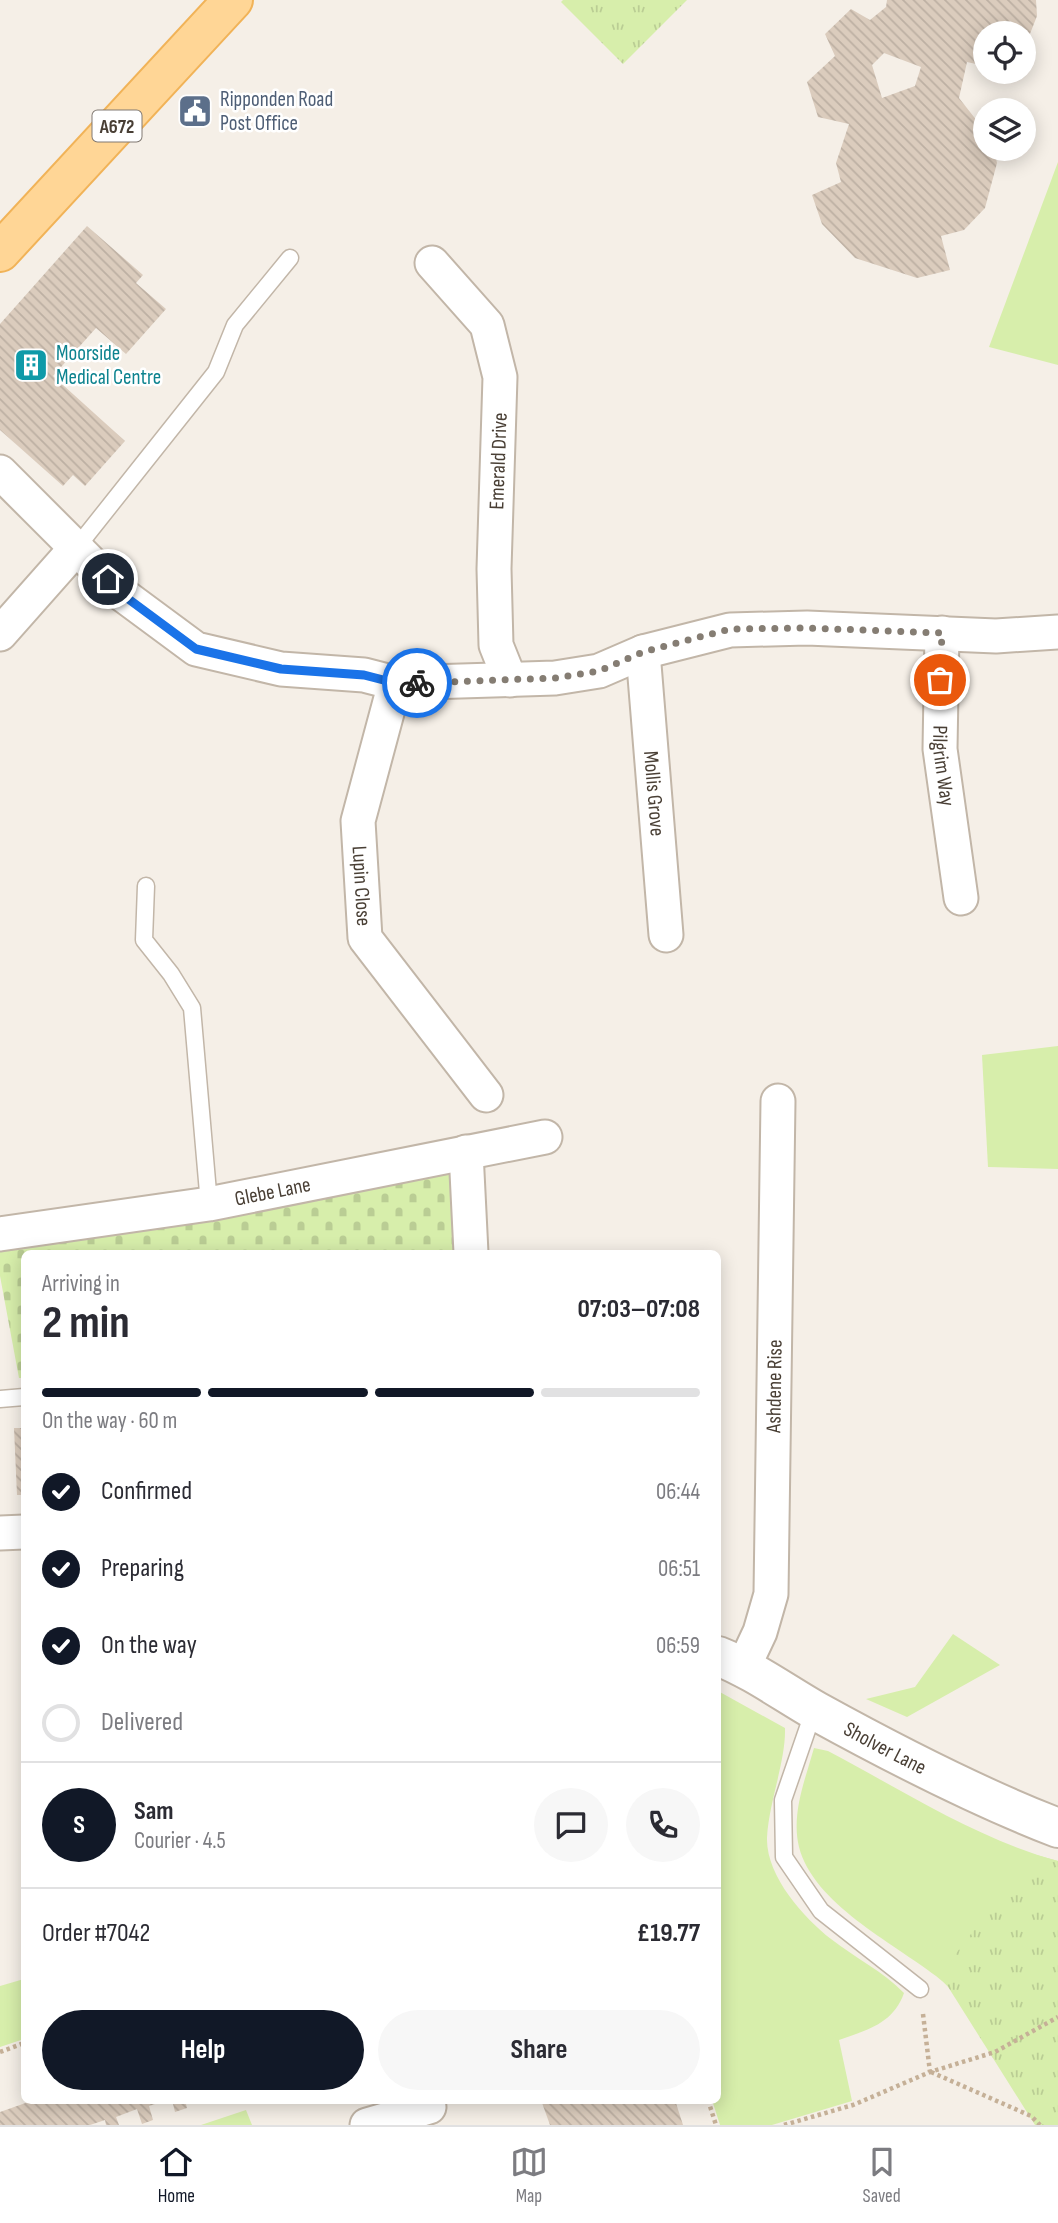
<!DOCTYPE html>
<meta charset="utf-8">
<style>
:root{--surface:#fff;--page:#f7f7f7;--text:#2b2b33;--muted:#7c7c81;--line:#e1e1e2;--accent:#111827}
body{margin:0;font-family:"Sofia Sans Condensed",sans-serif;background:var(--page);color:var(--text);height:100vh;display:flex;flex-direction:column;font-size:26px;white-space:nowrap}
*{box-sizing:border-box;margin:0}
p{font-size:23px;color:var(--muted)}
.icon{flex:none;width:38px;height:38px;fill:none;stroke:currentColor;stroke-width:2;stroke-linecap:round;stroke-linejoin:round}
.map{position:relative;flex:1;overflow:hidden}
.sheet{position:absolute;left:21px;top:1250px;width:700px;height:854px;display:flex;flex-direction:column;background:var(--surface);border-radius:10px;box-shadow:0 4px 18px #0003}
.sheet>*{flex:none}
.buttons{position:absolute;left:973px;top:21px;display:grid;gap:14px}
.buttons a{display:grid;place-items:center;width:63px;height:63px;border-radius:50%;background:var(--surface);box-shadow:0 4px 18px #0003;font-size:35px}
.pin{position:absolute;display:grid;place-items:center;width:60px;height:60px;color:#fff;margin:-30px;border:4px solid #fff;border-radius:50%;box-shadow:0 2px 7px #0007}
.courier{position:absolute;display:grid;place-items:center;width:70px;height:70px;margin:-35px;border:5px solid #1a73e8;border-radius:50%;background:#fff;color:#222;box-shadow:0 2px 9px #0007}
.headline em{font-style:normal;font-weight:700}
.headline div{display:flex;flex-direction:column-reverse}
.headline{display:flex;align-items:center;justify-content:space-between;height:119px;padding:0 21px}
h1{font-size:46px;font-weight:700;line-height:52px}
.bar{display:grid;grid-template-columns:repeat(4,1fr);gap:10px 7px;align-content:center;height:84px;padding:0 21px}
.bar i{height:9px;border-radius:5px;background:var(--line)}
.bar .selected{background:var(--accent)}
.bar p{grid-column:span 4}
.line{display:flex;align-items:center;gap:18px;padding:0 21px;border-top:2px solid var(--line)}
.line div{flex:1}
.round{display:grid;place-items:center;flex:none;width:74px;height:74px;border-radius:37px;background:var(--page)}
ol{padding:0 21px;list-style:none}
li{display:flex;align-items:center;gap:21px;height:77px}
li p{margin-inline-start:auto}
li .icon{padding:7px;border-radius:50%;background:var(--accent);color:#fff;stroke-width:4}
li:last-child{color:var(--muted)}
li i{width:38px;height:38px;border:4px solid var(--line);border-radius:50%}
.button{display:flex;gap:14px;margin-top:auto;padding:14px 21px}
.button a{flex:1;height:80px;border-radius:42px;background:var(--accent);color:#fff;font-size:28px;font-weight:700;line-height:80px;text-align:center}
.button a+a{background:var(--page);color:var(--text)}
.tabs{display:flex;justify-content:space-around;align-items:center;height:98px;border-top:2px solid var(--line);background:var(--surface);font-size:19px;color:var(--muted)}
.tabs a{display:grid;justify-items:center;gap:4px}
.tabs .selected{color:var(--accent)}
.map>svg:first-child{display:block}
.green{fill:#d7eeab}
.cemetery{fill:url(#cemetery-stones)}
.park{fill:url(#park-tufts)}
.building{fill:url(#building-back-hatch);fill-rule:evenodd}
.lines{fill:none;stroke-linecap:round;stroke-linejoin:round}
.service-casing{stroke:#c2b6a8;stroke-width:19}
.minor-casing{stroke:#c2b6a8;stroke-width:37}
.tertiary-casing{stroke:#c2b6a8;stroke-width:42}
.primary-casing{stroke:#f1b358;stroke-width:42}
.path{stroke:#c5b097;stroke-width:4.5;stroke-dasharray:3.5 3.5;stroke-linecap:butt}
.service{stroke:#fff;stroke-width:16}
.minor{stroke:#fff;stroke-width:33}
.tertiary{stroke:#fff;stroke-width:38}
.primary{stroke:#ffd696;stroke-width:38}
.done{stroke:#857d73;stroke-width:7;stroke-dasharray:0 12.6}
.route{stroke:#1a73e8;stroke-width:9}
.labels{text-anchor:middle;stroke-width:5;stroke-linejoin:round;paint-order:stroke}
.shield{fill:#fff;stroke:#807972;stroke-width:2}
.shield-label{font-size:19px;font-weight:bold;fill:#493f35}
.service-label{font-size:21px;fill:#4e5e75;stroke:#fff;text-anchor:start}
.culture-label{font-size:21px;fill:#0d838f;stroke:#fff;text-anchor:start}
.street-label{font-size:21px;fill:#493f35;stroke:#fff}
</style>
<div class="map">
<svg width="1058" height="2125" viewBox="0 0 1058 2125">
<defs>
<pattern id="cemetery-stones" width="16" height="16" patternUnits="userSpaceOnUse" patternTransform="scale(1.75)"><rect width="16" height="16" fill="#d7eeab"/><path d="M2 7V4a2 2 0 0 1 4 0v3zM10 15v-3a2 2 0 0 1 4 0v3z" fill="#bacd94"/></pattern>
<pattern id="park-tufts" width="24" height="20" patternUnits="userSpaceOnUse" patternTransform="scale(1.75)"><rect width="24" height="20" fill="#d7eeab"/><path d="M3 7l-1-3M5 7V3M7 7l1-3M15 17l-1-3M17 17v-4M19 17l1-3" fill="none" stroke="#bacd94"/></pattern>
<pattern id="building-back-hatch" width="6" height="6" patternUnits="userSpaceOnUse" patternTransform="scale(1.75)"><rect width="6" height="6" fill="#dbccbd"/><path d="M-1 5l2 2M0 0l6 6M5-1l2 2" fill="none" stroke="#bdb0a3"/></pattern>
</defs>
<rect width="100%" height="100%" fill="#f5efe7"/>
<g class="green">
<path d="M1058,162v203l-69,-18z"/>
<path d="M1058,1046v123l-70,-2 -6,-112z"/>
<path d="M953,1634l47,31 -93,52 -41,-18 49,-12z"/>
<path d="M718,1691l67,37c1,33 -16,73 -18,110 -1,38 37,80 64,101 24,19 52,32 73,54 -11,31 -37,37 -65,47l13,61 -80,24h-52l-8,-25h6z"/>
<path d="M814,1748l14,3c74,39 149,88 230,110l-62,183c-19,-22 -37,-50 -60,-68 -43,-33 -123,-73 -137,-129 -8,-33 6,-67 15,-99z"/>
<path d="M24,1979v60l-24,8v-61z"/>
<path d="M246,2110l6,15h-51z"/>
</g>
<path class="cemetery" d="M453,1173l2,80h-431v125h-5l-19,-102v-27z"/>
<g class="park">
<path d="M563,0h124l-64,64 -62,-62z"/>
<path d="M1033,1854l25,7v264h-23l-95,-151z"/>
</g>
<g class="building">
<path d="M887,0h149l1,16 -13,33v-16h-39v33l-18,-4 -8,36 26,33v18h9l3,14 -12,45 -21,22 -23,6 9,34 -33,8 -62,-20 -33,-34 -10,-29 29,-13 -5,-19 13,-39 -31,-7 -11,-35 28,-26 -10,-22 26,-25 19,11 16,-13zM884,53l37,14 -6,19 -33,12 -10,-33z"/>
<path d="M87,226l56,49 -7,8 30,26 -40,45 -30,-26 -43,48 72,65 -40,45 -12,-11 -10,11 -63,-56v-106z"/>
<path d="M14,1428h10v67h-7z"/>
<path d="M34,2100h130v1l-15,5 4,14 -11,4 -5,-15 -21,8 3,8h-13l-1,-5 -15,5h-90v-13z"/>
<path d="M172,2100h13l2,8 -12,4z"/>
<path d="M541,2100h134l8,25h-133z"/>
</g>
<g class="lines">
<g class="service-casing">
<g id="service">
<path d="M77,547l139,-175 19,-47 55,-67"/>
<path d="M146,886l-2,54 27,34 21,34 17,196"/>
<path d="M0,1399l24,-2"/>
<path d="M814,1710l-31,90 1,57 37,54 99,78"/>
</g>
</g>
<g class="minor-casing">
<g id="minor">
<path d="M432,263l55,62 13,52 -6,192 2,76 14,35"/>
<path d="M0,472l123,123 73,54 85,20 83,6 31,8 160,-5 44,-7 44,-19 87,-22 77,-2 189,8 62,-4"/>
<path id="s1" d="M942,633l-2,116 21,149"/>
<path d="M0,634l77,-87"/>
<path id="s2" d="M643,652l23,283"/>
<path id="s3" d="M395,683l-37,138 7,117 121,157"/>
<path d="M466,1152l5,101"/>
<path id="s4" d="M0,1234l209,-30 336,-67"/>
<path d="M0,1533l24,-1"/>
<path id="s5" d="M744,1666l16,-34 11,-38 7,-493"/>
<path d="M367,2125l62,-18"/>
</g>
</g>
<g class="tertiary-casing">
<g id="tertiary">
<path id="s6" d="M718,1656c35,14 65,36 98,55 78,43 159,85 242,117"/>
</g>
</g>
<g class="primary-casing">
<path id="primary" d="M0,252l233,-252"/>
</g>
<g class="path">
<path d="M923,2014l7,58"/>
<path d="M0,2052l24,-9"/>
<path d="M931,2072l100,44 9,9"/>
<path d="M708,2100l8,25"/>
<path d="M784,2125l69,-20 77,-33 65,-20 63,-35"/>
</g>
<use href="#service" class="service"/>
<use href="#minor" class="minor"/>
<use href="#tertiary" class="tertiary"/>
<use href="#primary" class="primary"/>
</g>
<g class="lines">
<path class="done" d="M417,683l138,-5 44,-7 44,-19 87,-23 77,-1 135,5 -2,47"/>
<path class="route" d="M108,579l15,16 73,54 85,20 83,6 31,8h22"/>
</g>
<defs>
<g id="civic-square" transform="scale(1.75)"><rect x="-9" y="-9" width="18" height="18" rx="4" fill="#5c6f8a" stroke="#fff"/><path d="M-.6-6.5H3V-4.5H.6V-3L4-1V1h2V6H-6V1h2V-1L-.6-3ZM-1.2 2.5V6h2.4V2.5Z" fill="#fff"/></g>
<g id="building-square" transform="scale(1.75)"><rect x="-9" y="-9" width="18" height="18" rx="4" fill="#0f9aa8" stroke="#fff"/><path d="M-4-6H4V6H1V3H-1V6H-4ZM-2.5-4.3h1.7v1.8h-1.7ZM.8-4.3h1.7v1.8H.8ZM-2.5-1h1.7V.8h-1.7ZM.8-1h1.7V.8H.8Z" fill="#fff"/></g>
</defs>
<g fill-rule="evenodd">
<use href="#civic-square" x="195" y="111"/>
<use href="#building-square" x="31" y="365"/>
</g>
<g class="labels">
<rect class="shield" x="92.5" y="110.5" width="49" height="31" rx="5"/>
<g class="shield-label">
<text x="117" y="133">A672</text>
</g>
<g class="service-label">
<text x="220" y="106">Ripponden Road<tspan x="220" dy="24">Post Office</tspan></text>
</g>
<g class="culture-label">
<text x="56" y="360">Moorside<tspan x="56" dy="24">Medical Centre</tspan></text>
</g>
<g class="street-label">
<text transform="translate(498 461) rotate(-88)" y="7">Emerald Drive</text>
<text dy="7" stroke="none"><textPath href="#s1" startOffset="133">Pilgrim Way</textPath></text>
<text dy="7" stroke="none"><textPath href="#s2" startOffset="142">Mollis Grove</textPath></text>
<text dy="7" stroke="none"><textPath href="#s3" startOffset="208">Lupin Close</textPath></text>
<text dy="7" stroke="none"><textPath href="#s4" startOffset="276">Glebe Lane</textPath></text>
<text dy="7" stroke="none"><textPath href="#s5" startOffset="285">Ashdene Rise</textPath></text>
<text dy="7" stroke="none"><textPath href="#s6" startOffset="191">Sholver Lane</textPath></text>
</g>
</g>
</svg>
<div class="buttons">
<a><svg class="icon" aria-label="locate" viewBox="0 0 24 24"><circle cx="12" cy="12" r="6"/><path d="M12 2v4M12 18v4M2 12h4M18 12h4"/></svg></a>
<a><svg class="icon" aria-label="layers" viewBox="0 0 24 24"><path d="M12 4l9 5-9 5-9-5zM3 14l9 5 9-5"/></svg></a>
</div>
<div class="pin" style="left:940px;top:680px;background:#ea580c"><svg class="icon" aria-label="bag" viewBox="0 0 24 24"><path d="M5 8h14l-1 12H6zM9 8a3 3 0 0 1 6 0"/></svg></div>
<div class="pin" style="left:108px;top:579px;background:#1f2937"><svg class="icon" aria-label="home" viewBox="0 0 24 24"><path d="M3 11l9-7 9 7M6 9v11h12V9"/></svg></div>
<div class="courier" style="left:417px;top:683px"><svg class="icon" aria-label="bike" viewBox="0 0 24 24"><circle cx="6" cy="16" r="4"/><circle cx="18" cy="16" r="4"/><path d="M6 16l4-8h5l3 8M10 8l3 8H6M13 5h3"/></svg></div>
<section class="sheet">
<div class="headline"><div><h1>2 min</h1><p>Arriving in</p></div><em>07:03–07:08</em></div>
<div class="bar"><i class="selected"></i><i class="selected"></i><i class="selected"></i><i></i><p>On the way · 60 m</p></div>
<ol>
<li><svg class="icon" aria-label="check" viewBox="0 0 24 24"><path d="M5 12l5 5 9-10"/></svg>Confirmed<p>06:44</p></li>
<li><svg class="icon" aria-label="check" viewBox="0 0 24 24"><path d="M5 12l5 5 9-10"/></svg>Preparing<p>06:51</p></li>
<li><svg class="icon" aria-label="check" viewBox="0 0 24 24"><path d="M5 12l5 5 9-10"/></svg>On the way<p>06:59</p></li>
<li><i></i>Delivered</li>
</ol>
<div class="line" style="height:126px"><b class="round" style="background:var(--accent);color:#fff">S</b><div><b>Sam</b><p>Courier · 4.5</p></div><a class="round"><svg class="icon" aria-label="chat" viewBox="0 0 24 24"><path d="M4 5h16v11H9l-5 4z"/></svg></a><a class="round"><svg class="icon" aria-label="phone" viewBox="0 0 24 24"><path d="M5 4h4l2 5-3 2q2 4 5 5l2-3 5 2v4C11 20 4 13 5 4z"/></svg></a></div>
<div class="line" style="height:91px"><div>Order #7042</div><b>£19.77</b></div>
<div class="button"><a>Help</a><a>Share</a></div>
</section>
</div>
<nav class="tabs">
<a class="selected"><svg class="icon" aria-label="home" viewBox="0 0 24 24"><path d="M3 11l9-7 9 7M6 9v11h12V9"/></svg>Home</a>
<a><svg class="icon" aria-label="map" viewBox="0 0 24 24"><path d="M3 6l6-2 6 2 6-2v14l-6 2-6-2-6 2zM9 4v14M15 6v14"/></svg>Map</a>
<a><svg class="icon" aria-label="saved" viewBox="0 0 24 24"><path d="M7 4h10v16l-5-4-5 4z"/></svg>Saved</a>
</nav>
